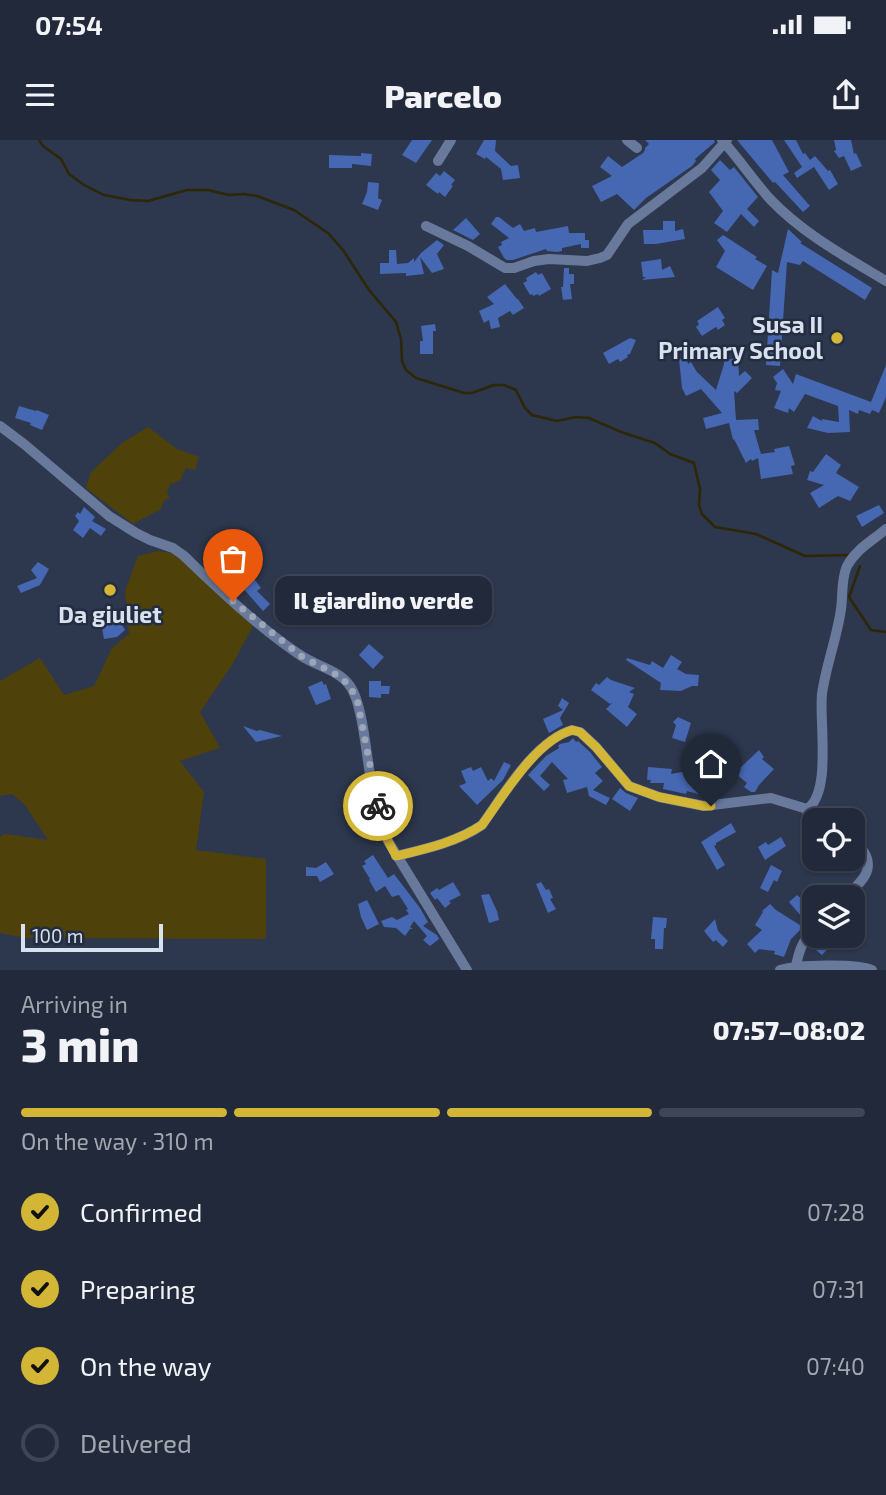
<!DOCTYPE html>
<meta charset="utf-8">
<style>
:root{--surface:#22293a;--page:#2e3545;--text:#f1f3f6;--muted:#a2a6af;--line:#3f4554;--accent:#d3b635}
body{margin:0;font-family:"Exo 2",sans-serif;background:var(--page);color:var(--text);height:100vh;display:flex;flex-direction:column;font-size:26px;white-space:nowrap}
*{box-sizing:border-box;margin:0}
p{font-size:23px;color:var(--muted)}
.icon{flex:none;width:38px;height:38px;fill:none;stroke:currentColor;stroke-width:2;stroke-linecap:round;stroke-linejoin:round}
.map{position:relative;height:830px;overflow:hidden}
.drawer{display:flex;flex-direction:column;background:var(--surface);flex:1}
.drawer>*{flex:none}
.controls{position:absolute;left:802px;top:668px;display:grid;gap:14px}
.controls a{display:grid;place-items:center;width:63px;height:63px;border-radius:14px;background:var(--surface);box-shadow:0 2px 5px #0004,0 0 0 2px var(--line);font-size:35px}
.scale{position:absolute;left:21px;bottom:18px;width:142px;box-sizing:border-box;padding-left:7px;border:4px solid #d9e0ee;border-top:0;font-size:19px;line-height:24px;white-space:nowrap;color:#d9e0ee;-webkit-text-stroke:5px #232d42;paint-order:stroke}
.pin{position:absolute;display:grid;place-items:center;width:60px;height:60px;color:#fff;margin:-72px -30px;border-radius:50% 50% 50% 0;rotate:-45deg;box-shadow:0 0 7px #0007}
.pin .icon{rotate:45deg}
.courier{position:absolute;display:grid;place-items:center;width:70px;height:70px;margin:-35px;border:5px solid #d3b635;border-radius:50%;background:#fff;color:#222;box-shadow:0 2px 9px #0007}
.bubble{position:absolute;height:49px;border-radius:14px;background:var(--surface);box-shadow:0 2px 5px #0004,0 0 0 2px var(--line);font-size:23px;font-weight:800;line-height:49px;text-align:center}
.overview em{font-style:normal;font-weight:800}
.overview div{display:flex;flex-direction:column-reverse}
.overview{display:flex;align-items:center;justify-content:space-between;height:119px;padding:0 21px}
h1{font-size:46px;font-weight:800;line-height:52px}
.bar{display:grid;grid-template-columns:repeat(4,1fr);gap:10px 7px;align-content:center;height:84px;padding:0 21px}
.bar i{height:9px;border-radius:5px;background:var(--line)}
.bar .on{background:var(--accent)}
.bar p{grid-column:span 4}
ol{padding:0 21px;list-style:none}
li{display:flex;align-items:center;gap:21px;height:77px}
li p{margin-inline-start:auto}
li .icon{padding:7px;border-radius:50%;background:var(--accent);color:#111;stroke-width:4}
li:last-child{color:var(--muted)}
li i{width:38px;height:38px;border:4px solid var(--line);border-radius:50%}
.status{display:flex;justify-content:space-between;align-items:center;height:49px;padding:0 35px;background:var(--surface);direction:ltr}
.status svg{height:19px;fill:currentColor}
header{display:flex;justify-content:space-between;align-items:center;height:91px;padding:0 21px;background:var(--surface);font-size:32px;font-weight:800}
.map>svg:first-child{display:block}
.green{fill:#4e420a}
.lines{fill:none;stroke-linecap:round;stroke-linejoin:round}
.stream{stroke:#2e2705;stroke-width:2.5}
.building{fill:#4667b2}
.street{stroke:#68799b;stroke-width:10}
.done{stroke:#9da5b6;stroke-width:7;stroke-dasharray:0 12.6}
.route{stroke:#d3b635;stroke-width:9}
.poi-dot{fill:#d3b635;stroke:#232d42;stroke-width:2.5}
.labels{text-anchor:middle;stroke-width:5;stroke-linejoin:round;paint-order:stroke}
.poi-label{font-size:23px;font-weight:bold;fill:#d9e0ee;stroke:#232d42;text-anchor:end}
</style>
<div class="status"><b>07:54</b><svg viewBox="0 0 49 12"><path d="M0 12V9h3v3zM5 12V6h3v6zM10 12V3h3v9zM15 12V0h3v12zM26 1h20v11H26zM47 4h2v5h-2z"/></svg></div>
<header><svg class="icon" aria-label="menu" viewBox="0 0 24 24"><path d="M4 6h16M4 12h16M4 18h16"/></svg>Parcelo<svg class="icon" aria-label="share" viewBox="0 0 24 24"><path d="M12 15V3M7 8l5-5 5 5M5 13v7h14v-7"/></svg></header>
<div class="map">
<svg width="886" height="830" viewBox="0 0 886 830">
<rect width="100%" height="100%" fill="#2d374d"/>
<g class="green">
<path d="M148,287l29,22 22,8 -4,13 -9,-2 -6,13 -10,3 -3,9 3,5 -6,2 -3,9 -28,15 -47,-36 5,-16 31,-29z"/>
<path d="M158,411l19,3 76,72 -21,39 -32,47 20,36 -40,13 24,31 -8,58 70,9v80l-240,-1 -26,-5v-96l5,-3 43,6 -23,-35 -13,-11 -12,2v-115l40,-23 24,37 30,-9 18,-38 17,-14 -4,-43 13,-35z"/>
</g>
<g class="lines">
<g class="stream">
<path d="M39,0l4,6 18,13 8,15 15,11 20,10 26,5 18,1 39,-11h21l21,5 15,-1 13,2 37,14 34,23 15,17 26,40 27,32 5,17 1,22 4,9 10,8 48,15h8l22,-8h10l12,5 9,18 7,7 25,6 19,-4 13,1 32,14 34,11 15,11 24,9 6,26 -1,16 3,9 13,13 41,7 49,22 45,-1"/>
<path d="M860,426l-11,31 22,33 15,2"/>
</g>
</g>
<g class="building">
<path d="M412,0h20l-16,23 -14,-8z"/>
<path d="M484,0h12l-1,11 16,15 7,-1 2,13 -17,2 -2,-11 -15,-12 -1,2 -9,-5z"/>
<path d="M645,0h69l1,2 -20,17 1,2 -4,5 -46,32 -12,12 -17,-16 -16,8 -9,-16 20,-10 -12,-9 8,-11 14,11 21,-14 2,-3v-2l4,-4z"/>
<path d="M737,0h35l17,32 -6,3 27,31 -7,6 -28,-30 -2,1z"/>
<path d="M784,0h12l7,14 2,-1 5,7 5,-4 13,15 2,-1 8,14 -9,6 -15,-23 -17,11 -3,-5 8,-6z"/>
<path d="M834,0h17l3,14 2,-1 6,13 -11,5 -7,-15 -5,2 -5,-7 2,-1z"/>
<path d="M361,13l11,1 -1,12 -19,-2v4h-23v-13l32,1z"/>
<path d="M720,20l10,10 4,-3 24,30 -11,12 12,12 -5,6 -13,-13 -14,18 -13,-9 9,-12 -14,-19 11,-12 -9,-10z"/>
<path d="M444,31l11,9 -4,5 2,1 -8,11 -6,-5 -1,2 -12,-9 10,-12 4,3z"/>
<path d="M368,42l11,1 -1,15 4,2 -4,10 -16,-6 5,-12z"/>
<path d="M496,77h3l14,11 7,-4 4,7 11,-3 1,4 32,-6 1,7h16v7h4v8h-8v-4l-19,4v3l-5,1 -10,-1 -1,-2 -33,11h-6l-3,-2 -6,-11 4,-2 -1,-3 8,-4 -18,-14z"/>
<path d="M466,78l14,16 -7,6 -20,-10z"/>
<path d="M663,81h12v10l8,-2 2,10 -29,5h-12l-1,-14h20z"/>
<path d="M788,89l14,13 -2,1 72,45 -7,12 -62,-39 -3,4 -13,-3 -7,104 -14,-1 6,-95 6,3z"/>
<path d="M723,95l34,22 -2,2 12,7 -14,24 -37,-23 9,-16 -8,-11z"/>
<path d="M437,100l7,5 -7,9 7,15 -12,4 -12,-16 4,17 -18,2v-3l-26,1v-11h9v-13h7l1,14 11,-1 6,-5v4l7,-9z"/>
<path d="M661,119l1,11 8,-4 5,11 -33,3 4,-3h-3l-2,-15z"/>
<path d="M564,128h5v6h5v10h-4l2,15 -9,1 -2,-13h2z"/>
<path d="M536,132l2,3 4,-2 9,16 -12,7 -1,-2 -5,2 -1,-2 -2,1 -7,-12 4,-2 -1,-3z"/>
<path d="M505,144l12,15h1l6,9 -11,7 -3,-4 -12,7 2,9 -9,2 -2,-9 -5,3 -5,-12 15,-7 -7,-7z"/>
<path d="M718,167l7,11 -3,2 3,5 -7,5 -2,-3 -14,9 -6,-9 3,-3 -2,-3z"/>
<path d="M435,184l1,7h-3v23h-13v-13h3l-2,-15z"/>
<path d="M630,198l6,2 -6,14 -3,1 1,2 -8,5 -2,-3 -9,5 -6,-11z"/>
<path d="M738,218l1,18 6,-5 7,7 -15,15 -3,-2 2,29 22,-1 1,11h-5l7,24 14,-2 -1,-3 15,-3 6,19 -4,1 2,8 -32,5 -3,-21 -6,3 -1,-2 -5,4 -12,-24 -1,1 -4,-17 -23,6 -3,-11 19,-5 -21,-24 -15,7 -4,-8 -3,-29h8l1,5 3,-2 6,10 19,18 8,-26v-4z"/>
<path d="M886,225v32l-7,16 -7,-3 -2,4 -11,-4 -1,4 -9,-4 1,22 -22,1 -21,-5 6,-12 9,5v-2l17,3 -1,-16 -33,-12 -11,18 -5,-4 -1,5 -14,-5 7,-17 -6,-1 2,-7 -4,-6 10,-8 10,15 3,-10 75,28z"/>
<path d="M19,266l17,5 1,-1 12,5 -7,15 -12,-5 1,-2 -16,-5z"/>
<path d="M826,314l15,11 -5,8 23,14 -9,14 -12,-5 -19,12 -9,-15 14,-8 -17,-5 3,-9 3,1z"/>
<path d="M879,365l5,8 -22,14 -6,-11z"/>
<path d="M84,367l11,10 -3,4 14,8 -5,7 -11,-8 -7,10 -10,-8 6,-9 -4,-5 3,-4 2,2z"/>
<path d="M38,422l11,7 -9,16 -19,8 -4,-7 20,-8 -6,-8z"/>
<path d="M252,436l9,12 -4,3 13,13 -7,7 -22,-25z"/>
<path d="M118,478l7,12 -8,7 -13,2 -2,-11z"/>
<path d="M369,504l15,13 -11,12 -14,-14z"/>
<path d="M671,515l11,7 -5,7 9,5 13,1 -1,11h-6l-11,5 -21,-1 1,-7 -35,-23 1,-2 23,7 2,-4 11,7z"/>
<path d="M607,537l4,3 24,8 -6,4 5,2 -6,13 9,7 -10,13 -21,-18 7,-7 -3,2 -19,-14 5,-7 3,2z"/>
<path d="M322,541l2,4 2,-1 5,15 -15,6 -8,-18z"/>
<path d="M369,541h12v5h9l-1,8h-8v4l-12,-1z"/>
<path d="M562,558l7,5 -9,15 3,7 -14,8 -6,-14 20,-9 -5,-4z"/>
<path d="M678,577l13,6 -6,19 -13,-4 4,-13 -3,-3z"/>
<path d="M243,586l14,5 3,-1 22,6 -26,6z"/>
<path d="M573,598l3,4 2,-1 12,11 12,15 -7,6 8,8 -10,9 17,8 -4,7 -17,-9 -2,-9 -20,6 -4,-13 5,-1 -16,-17 -12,14 10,9 -6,6 -16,-16 18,-19 13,-8 -1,-2 2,-2 9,-2z"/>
<path d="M759,610l5,7 -2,2 12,10 -15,16 -4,7h-4l-7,-5 3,-4 -16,-13 -8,6 1,4 -11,2 -2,-9 19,-4 -6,-8 6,-4 9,12z"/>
<path d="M504,622l7,3 -8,15 -26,25 -18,-19 7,-3 -5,-12 10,-4 2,4 8,-4 7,14 3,-3 3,3z"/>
<path d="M648,627l24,2 -1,5 22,-4 23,17 -3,10 -9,1 1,-2 -18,-5 -1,3 -23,-5 1,-6h-14l1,-3h-4z"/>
<path d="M620,648l6,5 12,5 -8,13 -18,-12z"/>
<path d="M731,683l5,9 -20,11v2l-2,1 11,19 -8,5 -16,-28z"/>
<path d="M781,697l5,9 -21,14 -7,-13 8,-5 2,3z"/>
<path d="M373,715l15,23 6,-4 26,34 8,14 -5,4 14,9 2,4 -9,7 -7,-6 4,-4 -13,-15 -4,6 3,2h-3l-5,7 -9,-8 -12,-1 -3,-6 11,-4 5,3 12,-6 -3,-4 2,-1 -9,-14 -7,2 -7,-11 -9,6 -7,-12 1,-1 -8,-13 4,-2 -2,-3z"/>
<path d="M326,722l8,12 -14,8 -3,-6h-11v-9l10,1z"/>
<path d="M771,725l11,6 -5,11 -3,-2 -6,12 -8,-4z"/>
<path d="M453,742l8,13 -12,6 2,2 -6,5 -8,-10 -2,2 -5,-7 7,-5 2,2z"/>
<path d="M541,742l5,8 3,-1 4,9 -3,1 6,10 -8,4 -12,-29z"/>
<path d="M489,754l8,17 2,9 -10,3 -8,-28z"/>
<path d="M797,755l17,14v6l-7,8 -18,-21z"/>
<path d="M367,760l12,24 -12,6 -6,-13 -3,-13z"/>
<path d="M770,764l6,6 27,17 -12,12 -7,18 -10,-3 1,-3 -16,-2 -4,4 -8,-9 15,-14 -7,-5 8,-13 -1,-1z"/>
<path d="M653,777l14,1 -1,10h-2l-1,21h-8v-10h-4z"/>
<path d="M715,779l3,12 10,10 -5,6 -7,-7 -3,2 -9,-11z"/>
<path d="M823,796h22l-5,10 -13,-7 6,4 -11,12 -11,-9 7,-9 3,2z"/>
</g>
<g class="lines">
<g class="street">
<path d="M627,0l10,8"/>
<path d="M722,0c17,19 31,40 48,59 32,34 76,58 116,82"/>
<path d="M438,21l13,-21"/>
<path d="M426,86l42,20 37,22h9l20,-7 15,-2 38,2 13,-3 7,-3 21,-31 74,-56 25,-28"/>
<path d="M0,286l24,18 85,72 27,17 14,7 23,8 10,7c37,35 75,72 117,100 16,11 39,15 50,31 12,16 16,66 20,88 5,22 11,45 18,67l79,129"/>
<path d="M814,703l-3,-1 -3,-5 -1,-28c25,-16 12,-88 15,-115 4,-29 15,-56 19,-85 2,-14 0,-30 6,-43 9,-17 25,-25 39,-37"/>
<path d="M396,716c29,-7 61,-14 86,-31 22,-31 53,-84 90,-95l8,2 16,15 33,39 30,11 45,9 67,-8 36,11"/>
<path d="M844,758c14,-13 32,-26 20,-46l-12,-2"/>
<path d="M796,826c3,-15 6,-25 18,-36"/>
<path d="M780,830c17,-5 76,-7 92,0"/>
</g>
</g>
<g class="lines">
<path class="done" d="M233,461l68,55 38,20 10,9 8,14 21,107"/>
<path class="route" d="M378,666l10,35 8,15c29,-7 61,-14 86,-31 22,-30 53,-84 90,-95l8,2 16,15 33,39 30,11 45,9h7"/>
</g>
<g class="poi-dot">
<circle cx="837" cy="198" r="7"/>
<circle cx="110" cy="450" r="7"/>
</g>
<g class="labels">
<g class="poi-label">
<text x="823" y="193">Susa II<tspan x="823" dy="26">Primary School</tspan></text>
<text x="110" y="483" text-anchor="middle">Da giuliet</text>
</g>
</g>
</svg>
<div class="controls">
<a><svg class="icon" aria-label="locate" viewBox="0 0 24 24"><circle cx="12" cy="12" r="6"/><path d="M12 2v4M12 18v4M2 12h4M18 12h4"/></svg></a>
<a><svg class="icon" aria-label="layers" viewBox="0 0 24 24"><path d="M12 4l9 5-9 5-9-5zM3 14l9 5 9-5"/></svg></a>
</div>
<div class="scale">100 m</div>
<div class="pin" style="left:233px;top:461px;background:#ea580c"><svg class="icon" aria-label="bag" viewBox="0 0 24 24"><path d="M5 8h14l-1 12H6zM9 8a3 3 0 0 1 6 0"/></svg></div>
<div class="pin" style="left:711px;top:666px;background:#1f2937"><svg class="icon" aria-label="home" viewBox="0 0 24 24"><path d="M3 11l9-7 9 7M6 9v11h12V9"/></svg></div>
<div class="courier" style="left:378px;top:666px"><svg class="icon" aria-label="bike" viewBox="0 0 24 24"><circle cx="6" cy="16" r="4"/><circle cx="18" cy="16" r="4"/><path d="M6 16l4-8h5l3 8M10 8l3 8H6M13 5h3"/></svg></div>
<div class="bubble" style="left:275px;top:436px;width:217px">Il giardino verde</div>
</div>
<section class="drawer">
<div class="overview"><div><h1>3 min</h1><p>Arriving in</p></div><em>07:57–08:02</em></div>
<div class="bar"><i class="on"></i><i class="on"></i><i class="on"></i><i></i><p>On the way · 310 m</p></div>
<ol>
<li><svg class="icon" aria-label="check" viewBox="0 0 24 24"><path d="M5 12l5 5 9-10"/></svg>Confirmed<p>07:28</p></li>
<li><svg class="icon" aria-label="check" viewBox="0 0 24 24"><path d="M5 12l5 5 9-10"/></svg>Preparing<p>07:31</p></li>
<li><svg class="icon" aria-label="check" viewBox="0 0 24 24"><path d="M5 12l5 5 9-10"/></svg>On the way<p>07:40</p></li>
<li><i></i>Delivered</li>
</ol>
</section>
